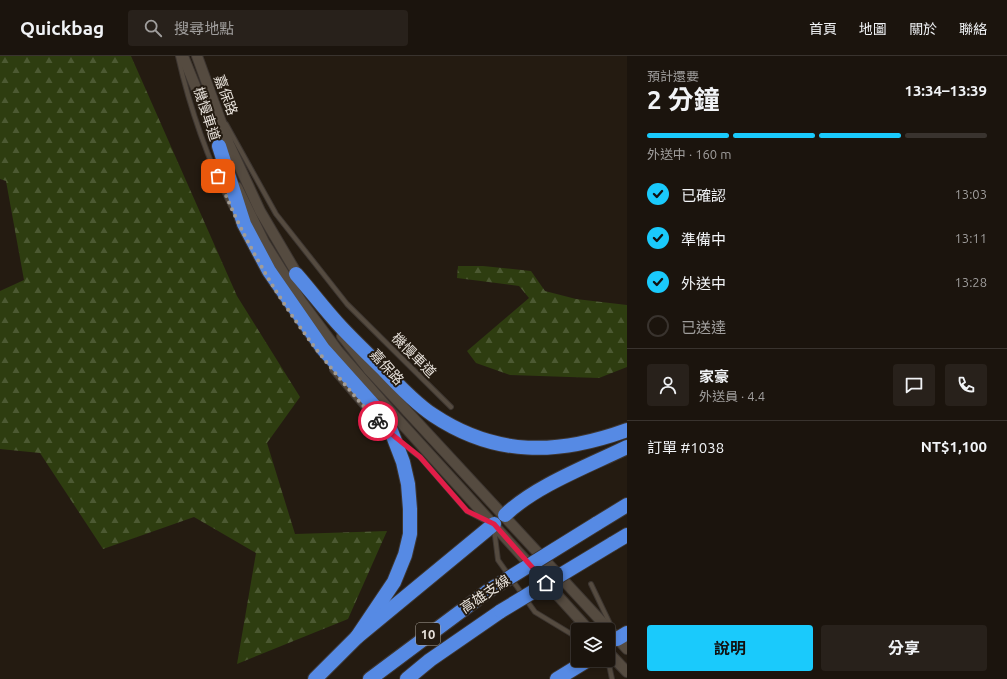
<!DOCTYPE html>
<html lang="zh-TW">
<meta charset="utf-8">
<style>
:root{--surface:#1b140d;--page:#28211b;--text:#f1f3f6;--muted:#a09e9d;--line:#39332e;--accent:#1acafc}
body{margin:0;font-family:Ubuntu,"Noto Sans TC",sans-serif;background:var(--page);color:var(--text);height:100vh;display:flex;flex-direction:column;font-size:15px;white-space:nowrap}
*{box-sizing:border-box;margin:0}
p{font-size:13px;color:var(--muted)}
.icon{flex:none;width:22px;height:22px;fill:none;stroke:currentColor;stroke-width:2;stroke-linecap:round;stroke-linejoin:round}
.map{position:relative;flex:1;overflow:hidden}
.side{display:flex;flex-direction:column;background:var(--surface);width:380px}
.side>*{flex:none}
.controls{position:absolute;left:571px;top:567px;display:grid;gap:8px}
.controls a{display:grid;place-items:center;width:44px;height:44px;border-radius:4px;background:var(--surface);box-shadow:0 2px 6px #0003,0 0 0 1px var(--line);font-size:20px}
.pin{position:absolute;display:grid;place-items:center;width:34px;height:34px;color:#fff;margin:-17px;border-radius:8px;box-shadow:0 2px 6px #0006}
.courier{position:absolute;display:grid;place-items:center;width:40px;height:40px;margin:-20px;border:3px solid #e11d48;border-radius:50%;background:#fff;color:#222;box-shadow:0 1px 5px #0007}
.summary em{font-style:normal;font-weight:700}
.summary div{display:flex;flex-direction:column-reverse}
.summary{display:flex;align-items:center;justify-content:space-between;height:68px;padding:0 20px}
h1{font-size:26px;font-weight:700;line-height:30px}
.bar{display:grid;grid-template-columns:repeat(4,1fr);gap:6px 4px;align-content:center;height:48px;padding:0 20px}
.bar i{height:5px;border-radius:3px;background:var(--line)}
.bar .active{background:var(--accent)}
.bar p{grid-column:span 4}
.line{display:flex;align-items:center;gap:10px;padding:0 20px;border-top:1px solid var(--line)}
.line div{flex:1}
.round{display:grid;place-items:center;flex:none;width:42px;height:42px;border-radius:4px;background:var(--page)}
ol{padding:0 20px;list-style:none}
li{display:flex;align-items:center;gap:12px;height:44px}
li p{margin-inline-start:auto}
li .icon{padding:4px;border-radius:50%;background:var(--accent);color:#111;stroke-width:4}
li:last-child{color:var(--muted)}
li i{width:22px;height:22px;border:2px solid var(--line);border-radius:50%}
.primary-button{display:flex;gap:8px;margin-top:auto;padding:8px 20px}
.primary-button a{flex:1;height:46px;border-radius:4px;background:var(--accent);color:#111;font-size:16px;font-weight:700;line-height:46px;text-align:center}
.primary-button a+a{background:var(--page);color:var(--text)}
header{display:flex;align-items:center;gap:24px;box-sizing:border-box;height:56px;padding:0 20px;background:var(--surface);border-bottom:1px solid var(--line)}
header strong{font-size:19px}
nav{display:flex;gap:22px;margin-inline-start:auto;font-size:14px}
.search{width:280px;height:36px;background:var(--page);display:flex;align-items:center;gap:10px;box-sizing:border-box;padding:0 14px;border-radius:4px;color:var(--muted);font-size:15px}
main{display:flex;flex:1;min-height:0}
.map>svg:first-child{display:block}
.forest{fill:url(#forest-firs)}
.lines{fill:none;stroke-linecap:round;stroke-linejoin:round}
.service-casing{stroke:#3d3631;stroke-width:6}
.tertiary-casing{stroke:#3d3631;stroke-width:12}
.motorway-casing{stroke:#3d3631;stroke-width:16}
.service{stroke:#554b40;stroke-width:4}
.tertiary{stroke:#554b40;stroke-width:10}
.motorway{stroke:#568ae4;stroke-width:14}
.motorway-bridge-casing{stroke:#3d3631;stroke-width:16;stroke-linecap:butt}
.motorway-bridge{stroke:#568ae4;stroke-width:14}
.done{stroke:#a39c94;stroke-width:4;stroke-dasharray:0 7.2}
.route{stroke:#e11d48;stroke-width:5}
.labels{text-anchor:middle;stroke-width:4;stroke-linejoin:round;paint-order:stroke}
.shield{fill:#241b11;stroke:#aca69e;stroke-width:1}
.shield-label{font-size:13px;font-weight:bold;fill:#e7e1da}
.street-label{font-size:14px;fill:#e7e1da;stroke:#241b11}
</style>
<header>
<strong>Quickbag</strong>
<div class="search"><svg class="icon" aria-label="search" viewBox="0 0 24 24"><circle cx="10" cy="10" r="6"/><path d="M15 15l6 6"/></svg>搜尋地點</div>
<nav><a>首頁</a><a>地圖</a><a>關於</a><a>聯絡</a></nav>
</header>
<main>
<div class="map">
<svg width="627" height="623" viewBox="0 0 627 623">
<defs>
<pattern id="forest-firs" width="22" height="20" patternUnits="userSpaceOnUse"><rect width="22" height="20" fill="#2e3d10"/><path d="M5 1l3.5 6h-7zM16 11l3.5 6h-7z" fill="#4c5932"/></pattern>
</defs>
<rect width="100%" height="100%" fill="#241b11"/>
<g class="forest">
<path d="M0,0h131l106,240 63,101 -33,46 28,91 92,-3 -39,88 -111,45 19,-111 -62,-36 -91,32 -63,-96 -40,-4v-158l24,-11 -18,-99 -6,-2z"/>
<path d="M458,210h25l48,5 14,20 31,8 51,6v62l-28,11 -89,-3 -34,-12 -9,-12 62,-53 -10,-12 -62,-8z"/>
</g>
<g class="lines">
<g class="service-casing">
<g id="service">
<path d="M178,0c12,53 30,104 54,152"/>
<path d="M226,68l50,90 71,90 104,103"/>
<path d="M332,314l34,40 11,10"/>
<path d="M399,385l21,16 47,54 17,9"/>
<path d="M494,472l4,32 37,52 43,26"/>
<path d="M591,528l21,44"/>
<path d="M608,604l4,19"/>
</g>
</g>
<g class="tertiary-casing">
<g id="tertiary">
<path d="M183,0l39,96"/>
<path d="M197,0l32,88 31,67 40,68"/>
<path d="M237,131l27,55 37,59 37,50 56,64 195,215"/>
<path d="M342,280l26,33 259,280"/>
<path d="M608,596l19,20"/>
</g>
</g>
<g class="motorway-casing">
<g id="motorway">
<path d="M219,90l25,78 25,47 54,78 52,58 15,21 13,34 5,22 2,25v25l-5,21 -11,27 -37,55"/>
<path d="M296,218c15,17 29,36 45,53 13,14 27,27 41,41 14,15 34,36 51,47 63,42 125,40 194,15"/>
<path d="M505,459c30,-29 83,-49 122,-68"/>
<path d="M596,468l31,-19"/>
<path d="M612,488l15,-9"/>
<path d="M617,583l10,-6"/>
<path d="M315,623l42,-42 137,-113"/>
<path d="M370,623l118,-88"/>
<path d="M407,623l23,-19 71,-49"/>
<path d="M557,623l31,-19"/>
</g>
</g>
<use href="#service" class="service"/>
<use href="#tertiary" class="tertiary"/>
<use href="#motorway" class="motorway"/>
<g class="motorway-bridge-casing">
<g id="motorway-bridge">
<path d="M488,535l108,-67"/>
<path d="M501,555l111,-67"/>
</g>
</g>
<use href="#motorway-bridge" class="motorway-bridge"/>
</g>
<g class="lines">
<path class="done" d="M218,120c29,74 72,144 124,205 12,14 23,28 36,40"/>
<path class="route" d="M378,365l16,15 26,21 47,54 27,13 52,59"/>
</g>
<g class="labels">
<rect class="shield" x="416" y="567" width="24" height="22" rx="3"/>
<g class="shield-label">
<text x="428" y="583">10</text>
</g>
<g class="street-label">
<text transform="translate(226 39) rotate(70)" y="5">嘉保路</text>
<text transform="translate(207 58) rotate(72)" y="5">機慢車道</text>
<text transform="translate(414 299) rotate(45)" y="5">機慢車道</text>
<text transform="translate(387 311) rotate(48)" y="5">嘉保路</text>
<text transform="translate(485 538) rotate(-34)" y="5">高雄支線</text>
</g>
</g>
</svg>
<div class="controls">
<a><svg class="icon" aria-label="layers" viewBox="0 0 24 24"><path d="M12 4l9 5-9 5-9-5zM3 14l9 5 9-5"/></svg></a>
</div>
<div class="pin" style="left:218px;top:120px;background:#ea580c"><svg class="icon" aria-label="bag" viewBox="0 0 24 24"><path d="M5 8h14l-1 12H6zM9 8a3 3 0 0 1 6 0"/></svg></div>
<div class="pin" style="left:546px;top:527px;background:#1f2937"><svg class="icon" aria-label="home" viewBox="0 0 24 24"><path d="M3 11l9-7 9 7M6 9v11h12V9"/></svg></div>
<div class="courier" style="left:378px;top:365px"><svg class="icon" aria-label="bike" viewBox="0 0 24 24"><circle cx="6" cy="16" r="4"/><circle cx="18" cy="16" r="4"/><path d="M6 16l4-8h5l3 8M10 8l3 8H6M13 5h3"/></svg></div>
</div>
<section class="side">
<div class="summary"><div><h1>2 分鐘</h1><p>預計還要</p></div><em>13:34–13:39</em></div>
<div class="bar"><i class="active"></i><i class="active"></i><i class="active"></i><i></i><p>外送中 · 160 m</p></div>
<ol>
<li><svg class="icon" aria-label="check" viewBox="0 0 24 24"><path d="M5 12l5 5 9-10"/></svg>已確認<p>13:03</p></li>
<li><svg class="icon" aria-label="check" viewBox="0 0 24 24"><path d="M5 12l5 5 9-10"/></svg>準備中<p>13:11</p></li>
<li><svg class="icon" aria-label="check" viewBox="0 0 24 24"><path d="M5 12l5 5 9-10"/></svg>外送中<p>13:28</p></li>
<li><i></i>已送達</li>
</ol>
<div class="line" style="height:72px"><a class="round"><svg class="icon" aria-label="person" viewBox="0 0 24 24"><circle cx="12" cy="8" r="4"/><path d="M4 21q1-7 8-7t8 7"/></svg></a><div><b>家豪</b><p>外送員 · 4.4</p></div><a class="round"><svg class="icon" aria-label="chat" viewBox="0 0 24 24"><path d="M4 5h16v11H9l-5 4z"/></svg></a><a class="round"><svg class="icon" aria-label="phone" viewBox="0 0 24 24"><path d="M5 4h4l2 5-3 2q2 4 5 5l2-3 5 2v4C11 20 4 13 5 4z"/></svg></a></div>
<div class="line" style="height:52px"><div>訂單 #1038</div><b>NT$1,100</b></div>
<div class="primary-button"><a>說明</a><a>分享</a></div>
</section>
</main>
